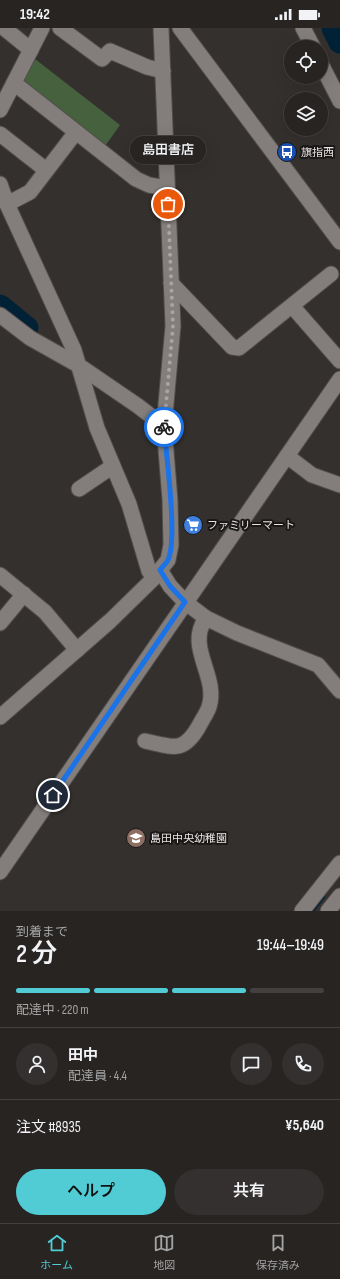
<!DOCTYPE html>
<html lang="ja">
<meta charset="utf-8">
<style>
:root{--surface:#272422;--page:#33302f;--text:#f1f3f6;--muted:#a4a4a5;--line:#434140;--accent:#51ccd4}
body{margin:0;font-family:"Sofia Sans Condensed","Noto Sans JP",sans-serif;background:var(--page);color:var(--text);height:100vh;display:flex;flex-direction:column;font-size:15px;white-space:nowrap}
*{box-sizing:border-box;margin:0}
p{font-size:13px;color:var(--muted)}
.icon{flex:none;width:22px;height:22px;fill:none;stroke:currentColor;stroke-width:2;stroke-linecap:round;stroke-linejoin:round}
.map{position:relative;height:883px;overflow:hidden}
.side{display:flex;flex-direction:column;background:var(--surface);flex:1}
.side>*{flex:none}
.tools{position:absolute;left:284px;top:12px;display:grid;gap:8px}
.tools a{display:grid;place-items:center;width:44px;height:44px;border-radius:50%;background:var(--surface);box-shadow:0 4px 16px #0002,0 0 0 1px var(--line);font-size:20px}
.pin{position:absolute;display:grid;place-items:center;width:34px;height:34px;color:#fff;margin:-17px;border:2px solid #fff;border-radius:50%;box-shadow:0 1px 4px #0007}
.courier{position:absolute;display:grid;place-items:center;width:40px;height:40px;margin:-20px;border:3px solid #1a73e8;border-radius:50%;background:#fff;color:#222;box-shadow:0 1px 5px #0007}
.bubble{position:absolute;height:28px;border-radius:14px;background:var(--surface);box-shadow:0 4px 16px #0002,0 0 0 1px var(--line);font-size:13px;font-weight:600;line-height:28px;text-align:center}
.head em{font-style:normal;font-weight:600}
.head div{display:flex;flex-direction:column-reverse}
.head{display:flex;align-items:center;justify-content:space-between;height:68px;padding:0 16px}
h1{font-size:26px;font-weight:600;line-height:30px}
.bar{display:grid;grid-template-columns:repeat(4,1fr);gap:6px 4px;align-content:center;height:48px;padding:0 16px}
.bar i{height:5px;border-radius:3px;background:var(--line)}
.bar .active{background:var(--accent)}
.bar p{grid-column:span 4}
.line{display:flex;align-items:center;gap:10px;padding:0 16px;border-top:1px solid var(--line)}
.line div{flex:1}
.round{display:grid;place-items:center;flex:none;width:42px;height:42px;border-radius:21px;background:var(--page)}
.cta{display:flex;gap:8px;margin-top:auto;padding:8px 16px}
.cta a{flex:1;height:46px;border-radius:24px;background:var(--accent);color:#111;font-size:16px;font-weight:600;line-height:46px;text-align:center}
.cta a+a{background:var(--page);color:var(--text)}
.status{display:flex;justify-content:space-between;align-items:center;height:28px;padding:0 20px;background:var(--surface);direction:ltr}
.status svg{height:11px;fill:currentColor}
.tab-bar{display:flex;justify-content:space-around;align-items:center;height:56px;border-top:1px solid var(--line);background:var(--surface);font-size:11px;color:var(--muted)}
.tab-bar a{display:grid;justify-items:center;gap:2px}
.tab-bar .active{color:var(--accent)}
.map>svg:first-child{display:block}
.green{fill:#46613e}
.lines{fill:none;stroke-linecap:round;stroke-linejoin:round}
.stream{stroke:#012236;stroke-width:4}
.river{stroke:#012236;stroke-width:23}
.minor-casing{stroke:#504d4b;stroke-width:17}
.minor{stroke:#837e7b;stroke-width:15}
.done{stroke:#a8a5a3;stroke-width:4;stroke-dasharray:0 7.2}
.route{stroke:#1a73e8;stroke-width:5}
.labels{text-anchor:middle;stroke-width:4;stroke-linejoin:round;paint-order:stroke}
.poi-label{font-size:11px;fill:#e7e4e2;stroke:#1a1817;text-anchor:start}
</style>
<div class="status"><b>19:42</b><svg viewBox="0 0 49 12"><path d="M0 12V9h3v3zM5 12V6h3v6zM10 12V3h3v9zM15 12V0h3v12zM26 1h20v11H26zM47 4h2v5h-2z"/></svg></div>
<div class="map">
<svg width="340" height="883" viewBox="0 0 340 883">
<rect width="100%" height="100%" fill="#34302d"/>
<path class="green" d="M35,31l85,66 -17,24 -82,-65z"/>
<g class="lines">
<path class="stream" d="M312,883l11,-14"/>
<g class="river">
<path d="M333,0l7,14"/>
<path d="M0,278l27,22"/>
</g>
<g class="minor-casing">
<g id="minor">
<path d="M4,0l27,22"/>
<path d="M60,0l42,31 8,-8 37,16 16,4"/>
<path d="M180,0l160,214"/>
<path d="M303,0l10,19"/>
<path d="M321,36l19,37"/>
<path d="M14,55l122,96 13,6 18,3"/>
<path d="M0,82l42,-82"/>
<path d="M0,106l46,36"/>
<path d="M0,156l7,20 67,146 23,78 32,76 20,67 5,7"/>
<path d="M7,176l23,-12 46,-60"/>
<path d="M171,255l61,64 7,1 92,-74"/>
<path d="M292,278l48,55"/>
<path d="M0,287l30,23 48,27 60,41 26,20"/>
<path d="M287,428l25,19 28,10"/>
<path d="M79,461l34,-23"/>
<path d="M160,542l10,16 15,16 21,16 31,15 81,32 22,26"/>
<path d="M0,547l45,37 32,38"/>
<path d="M0,595l24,-29"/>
<path d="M0,689l110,-96 42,-41 16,-20 3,-15 -1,-45 -6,-74 9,-100 -12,-298"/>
<path d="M145,713c28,6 38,13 54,-15 3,-6 8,-13 10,-19 10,-31 -24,-60 -3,-89"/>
<path d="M0,844l340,-493"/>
<path d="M302,883l38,-48"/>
<path d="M328,883l12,-15"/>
</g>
</g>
<use href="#minor" class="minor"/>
</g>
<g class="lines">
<path class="done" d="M164,399l9,-101 -5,-122"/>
<path class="route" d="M53,767l132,-193 -15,-16 -10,-16c2,-3 6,-6 8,-10 10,-21 -2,-106 -4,-133"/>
</g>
<defs>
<g id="bus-disc" transform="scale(1)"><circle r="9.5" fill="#1a4fb4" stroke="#1a1817"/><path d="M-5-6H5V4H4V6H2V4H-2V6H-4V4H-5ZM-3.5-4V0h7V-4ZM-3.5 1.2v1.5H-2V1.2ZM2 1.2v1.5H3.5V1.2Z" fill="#fff"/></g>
<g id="supermarket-disc" transform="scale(1)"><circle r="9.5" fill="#3f7fe0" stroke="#1a1817"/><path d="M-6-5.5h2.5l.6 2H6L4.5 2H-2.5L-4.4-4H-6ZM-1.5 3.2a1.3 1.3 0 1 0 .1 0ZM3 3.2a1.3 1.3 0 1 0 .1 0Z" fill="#fff"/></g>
<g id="school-disc" transform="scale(1)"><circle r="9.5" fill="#8d6e63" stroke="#1a1817"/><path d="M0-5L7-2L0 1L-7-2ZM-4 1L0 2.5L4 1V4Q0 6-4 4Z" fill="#fff"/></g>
</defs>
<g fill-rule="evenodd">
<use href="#bus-disc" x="287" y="124"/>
<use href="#supermarket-disc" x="193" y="497"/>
<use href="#school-disc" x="136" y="810"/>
</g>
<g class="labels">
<g class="poi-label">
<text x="301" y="128">旗指西</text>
<text x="207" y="501">ファミリーマート</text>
<text x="150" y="814">島田中央幼稚園</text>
</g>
</g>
</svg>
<div class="tools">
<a><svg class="icon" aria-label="locate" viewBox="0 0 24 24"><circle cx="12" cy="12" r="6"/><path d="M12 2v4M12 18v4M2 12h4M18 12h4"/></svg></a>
<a><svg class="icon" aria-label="layers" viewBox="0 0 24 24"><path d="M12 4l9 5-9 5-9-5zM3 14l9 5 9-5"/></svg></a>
</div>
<div class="pin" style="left:168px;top:176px;background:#ea580c"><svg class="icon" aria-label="bag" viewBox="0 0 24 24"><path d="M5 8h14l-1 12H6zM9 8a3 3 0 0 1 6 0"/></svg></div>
<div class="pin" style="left:53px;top:767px;background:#1f2937"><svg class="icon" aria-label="home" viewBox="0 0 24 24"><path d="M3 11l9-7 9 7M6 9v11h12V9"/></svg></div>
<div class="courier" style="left:164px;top:399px"><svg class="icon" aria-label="bike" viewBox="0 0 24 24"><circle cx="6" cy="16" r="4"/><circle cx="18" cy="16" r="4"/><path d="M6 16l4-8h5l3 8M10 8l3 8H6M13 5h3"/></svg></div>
<div class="bubble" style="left:130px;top:108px;width:76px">島田書店</div>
</div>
<section class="side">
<div class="head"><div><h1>2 分</h1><p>到着まで</p></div><em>19:44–19:49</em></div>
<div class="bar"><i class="active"></i><i class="active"></i><i class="active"></i><i></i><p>配達中 · 220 m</p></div>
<div class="line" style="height:72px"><a class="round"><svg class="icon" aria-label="person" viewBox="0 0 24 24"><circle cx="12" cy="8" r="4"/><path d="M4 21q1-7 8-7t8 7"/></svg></a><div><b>田中</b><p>配達員 · 4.4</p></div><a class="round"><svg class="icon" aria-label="chat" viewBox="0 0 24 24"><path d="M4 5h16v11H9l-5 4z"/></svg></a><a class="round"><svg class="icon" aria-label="phone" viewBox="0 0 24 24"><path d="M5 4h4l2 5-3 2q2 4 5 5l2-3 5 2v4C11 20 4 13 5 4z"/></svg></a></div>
<div class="line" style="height:52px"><div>注文 #8935</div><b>¥5,640</b></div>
<div class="cta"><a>ヘルプ</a><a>共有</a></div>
</section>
<nav class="tab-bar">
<a class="active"><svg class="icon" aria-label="home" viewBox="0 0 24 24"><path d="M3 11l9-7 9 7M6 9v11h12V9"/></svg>ホーム</a>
<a><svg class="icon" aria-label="map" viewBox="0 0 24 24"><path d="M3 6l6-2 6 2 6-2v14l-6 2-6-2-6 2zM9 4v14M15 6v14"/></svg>地図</a>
<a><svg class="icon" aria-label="saved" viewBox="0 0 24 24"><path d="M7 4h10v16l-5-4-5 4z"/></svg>保存済み</a>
</nav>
